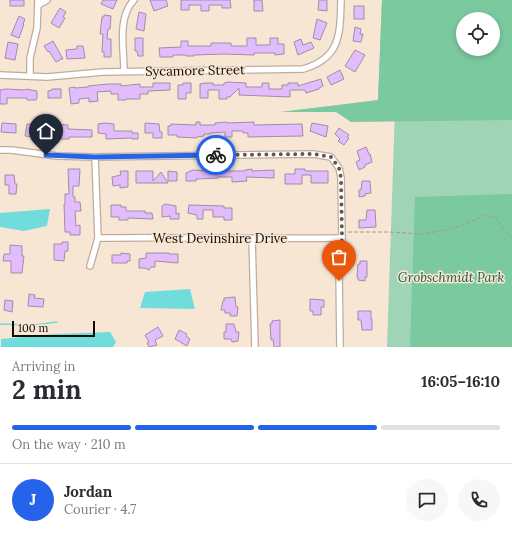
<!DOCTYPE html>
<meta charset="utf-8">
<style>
:root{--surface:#fff;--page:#f7f7f7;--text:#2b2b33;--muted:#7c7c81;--line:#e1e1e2;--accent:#2563eb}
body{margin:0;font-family:Lora,serif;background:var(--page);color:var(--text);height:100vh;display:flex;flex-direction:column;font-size:15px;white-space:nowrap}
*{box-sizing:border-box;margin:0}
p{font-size:13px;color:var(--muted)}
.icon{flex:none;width:22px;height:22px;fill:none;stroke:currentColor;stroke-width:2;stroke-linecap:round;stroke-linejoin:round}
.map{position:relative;height:347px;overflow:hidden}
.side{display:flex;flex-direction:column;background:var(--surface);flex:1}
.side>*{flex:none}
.fabs{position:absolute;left:456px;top:12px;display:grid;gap:8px}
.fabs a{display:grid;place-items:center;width:44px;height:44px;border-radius:50%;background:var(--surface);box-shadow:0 2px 6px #0003;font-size:20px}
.scale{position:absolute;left:12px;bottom:10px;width:83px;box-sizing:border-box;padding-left:4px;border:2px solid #110b06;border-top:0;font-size:11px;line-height:14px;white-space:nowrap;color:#110b06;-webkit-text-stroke:3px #f8e6d5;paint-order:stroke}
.pin{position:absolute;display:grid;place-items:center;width:34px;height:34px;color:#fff;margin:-41px -17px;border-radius:50% 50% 50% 0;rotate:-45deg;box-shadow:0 0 4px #0007}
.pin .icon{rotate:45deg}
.courier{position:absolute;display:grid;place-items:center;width:40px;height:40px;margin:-20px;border:3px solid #2563eb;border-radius:50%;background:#fff;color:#222;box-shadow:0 1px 5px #0007}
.head em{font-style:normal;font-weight:700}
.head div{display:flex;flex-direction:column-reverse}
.head{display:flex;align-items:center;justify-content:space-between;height:68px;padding:0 12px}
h1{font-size:26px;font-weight:700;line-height:30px}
.bar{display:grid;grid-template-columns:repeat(4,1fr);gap:6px 4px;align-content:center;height:48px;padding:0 12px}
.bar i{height:5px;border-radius:3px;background:var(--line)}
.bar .active{background:var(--accent)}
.bar p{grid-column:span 4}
.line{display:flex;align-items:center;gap:10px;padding:0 12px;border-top:1px solid var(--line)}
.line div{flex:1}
.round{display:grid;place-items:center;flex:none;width:42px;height:42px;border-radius:21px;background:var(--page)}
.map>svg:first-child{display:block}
.green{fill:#9fd4b6;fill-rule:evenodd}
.forest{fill:#7bc99f;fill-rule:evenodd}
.water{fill:#71dcdc}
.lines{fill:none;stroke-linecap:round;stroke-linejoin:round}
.stream{stroke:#71dcdc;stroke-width:1.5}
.building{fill:#e3bcfd;stroke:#9b90a2}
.street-casing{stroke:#bead9d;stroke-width:8}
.path{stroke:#a89a8d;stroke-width:1;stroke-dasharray:4 2;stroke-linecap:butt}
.street{stroke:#fff;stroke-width:5.5}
.done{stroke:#62584e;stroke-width:4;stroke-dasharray:0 7.2}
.route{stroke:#2563eb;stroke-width:5}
.labels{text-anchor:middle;stroke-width:3;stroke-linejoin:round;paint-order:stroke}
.street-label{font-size:13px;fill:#110b06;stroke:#f8e6d5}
.park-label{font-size:13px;font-style:italic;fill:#215c40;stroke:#f8e6d5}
</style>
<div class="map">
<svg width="512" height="347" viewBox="0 0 512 347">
<rect width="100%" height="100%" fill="#f8e6d5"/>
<path class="green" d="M382,0h130v347h-125l8,-238 -17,-9zM463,19h30v30h-30z"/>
<g class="forest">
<path d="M382,0h130v120l-161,2 -15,-10h-56l98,-12zM463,19h30v30h-30z"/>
<path d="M512,194v153h-102l5,-150z"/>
</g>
<g class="water">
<path d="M50,209l-3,17 -23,5 -24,-4v-14z"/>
<path d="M190,289l5,20 -55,-1 5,-16z"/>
<path d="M110,332l6,10 -3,5h-112v-8l54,-5z"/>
</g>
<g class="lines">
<path class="stream" d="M0,324l34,1 23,-3"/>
</g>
<g class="building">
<rect x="10" y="0" width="14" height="6"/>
<path d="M103,0h14l-4,9 -12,-5z"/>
<path d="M150,0h16l2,6 -14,5z"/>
<path d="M181,0h49l1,8h-9v-3h-13v6h-8v-6h-12v5h-8z"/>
<path d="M254,0h8l1,11h-9z"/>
<path d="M319,0h8v11l-9,-1z"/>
<rect x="354" y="6" width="10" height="13"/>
<path d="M60,8l6,4 -3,5 2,1 -6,10 -8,-5z"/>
<path d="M139,12l7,2 -2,17 -8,-2z"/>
<path d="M104,15l7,1 -1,13h-2l-1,10h4v18h-7v-5h-2l1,-18h-3l2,-17h2z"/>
<path d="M19,16l6,3 -2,5h1l-5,14 -8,-3z"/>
<path d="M317,19l10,4 -7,17 -7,-2z"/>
<path d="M355,27l6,2 -1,5h3l-2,8 -8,-1z"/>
<path d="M135,38h8v18h-5l-1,-5h-2z"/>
<path d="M247,38h9v7h14v-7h8v6h6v10l-9,1v-2h-21v2l-30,-1 -30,1v1h-8v-1h-13v2h-13l-1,-9 22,-1v-6h7v5h23v-3h20v3h16z"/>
<path d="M301,39l2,6 8,-3 3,6 -16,7 -4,-13z"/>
<path d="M53,41l10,18h-3v1l-4,2 -7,-11 -1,1 -4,-6z"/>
<path d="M8,42l10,2 -3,16 -10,-2z"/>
<path d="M77,46h6l2,12 -18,1 -1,-9 11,-1z"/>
<path d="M355,50l10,5 -10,17 -10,-6z"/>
<path d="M340,70l4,9 -13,6 -4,-8z"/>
<path d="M321,79l2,7 -4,2v1l-13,4 -1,-3h-15v7l-51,-2v-7l-9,9h-3v2h-8v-9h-11v8h-8v-14l5,-1h8v2h11v-2l4,-1 18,1v4h16v-4h7v6h13v-4h6v-2h10v3z"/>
<path d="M153,83h17v7l-22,1v3h-8v5h-14v1h-8v-6h-7v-3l-14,1 1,9 -9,1v-4l-10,1v4l-8,1 -2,-16 6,-1v1l13,-1v-1l20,-2h13v2l19,-2v3h13z"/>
<path d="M183,83h8v10h-5v6h-8v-14h5z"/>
<path d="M6,89l19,1 1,-1 11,2v7l-1,2h-9v-2h-20v6h-7v-14z"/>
<path d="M52,89h9v9h-13v-7l4,-1z"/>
<path d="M196,122h4v3h15v-2l12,-1v1l27,-1v3l48,-1 1,12 -55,1v-4h-5v-2h-11v6h-7v-5l-15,1v1h-6v2l-7,1v1l-20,-1v-2h-9v-9h3v-2l25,1z"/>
<path d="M2,123l14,1v9l-15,-1z"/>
<path d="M105,123l9,1v7h18v2h6v6h-6v-1l-26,1v-5l-8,-1v-9z"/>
<path d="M145,123l14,1 1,8h2v6h-9v-5h-8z"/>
<path d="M312,123l16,3 -2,11 -16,-6z"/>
<path d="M27,124l23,3 1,-3 17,1v4l24,1v7h-23v2h-9v-4h-6v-2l-11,-1 -1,6 -17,-2z"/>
<path d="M339,128l10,7 -2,2 2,1 -5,7 -6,-4 2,-2 -5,-5z"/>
<path d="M366,147l3,7h1l2,8 -7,3v2l-6,3 -3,-8 4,-2 -3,-9z"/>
<path d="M68,169h12l-1,17h-6v11h2v5h5l1,9h-6l1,15 4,-1v10h-10v-3h-5l-1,-28h1v-10h4z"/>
<path d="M252,169v2l22,-1v8l-28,-1 1,4 -15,1v-5h-14v1l-19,1h-3v2h-10v-8l7,-3 17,1 13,-1 2,1h20v-1z"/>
<path d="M295,169h10v2h23v12h-17v-8h-9v9h-17v-10h10z"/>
<path d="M120,171h8v16l-8,1v-3l-7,1 -1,-9 9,-2z"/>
<path d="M136,171h17v10l8,-9 7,11h-32z"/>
<path d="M168,171l9,1v9h-9z"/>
<path d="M5,175h9l1,9h2l-1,10h-7v-9h-4z"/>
<path d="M362,181h8l1,12 -6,1v2l-6,1v-7h2z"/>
<path d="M165,204l11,2v8l3,-1v6h-9v-3l-8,1v-11z"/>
<path d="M111,205h10v2h5v4h19v2h7l1,6 -25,-1v2h-9v-3h-8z"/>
<path d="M189,205l35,1v2h8v12h-8v-3h-11v-7h-10v9h-6v-4l-9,-2z"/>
<path d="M367,210h8l1,17 -17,1v-8h7z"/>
<path d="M62,242h6v9h-3l-1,10 -10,-1v-16h8z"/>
<path d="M10,245l12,1v10h2l-2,17h-11v-12h-8l1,-7h6z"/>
<path d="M121,253l9,1v7h-3v2h-15v-8h9z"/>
<path d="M146,253h23v1h9v9l-23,-2v6h-4l-2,3 -4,-2h-6v-9l7,-1z"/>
<path d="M360,261h7v16h-2v4l-7,-1v-3h-1l1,-13h2z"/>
<path d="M29,294l6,1 -1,3 10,1 -1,8 -15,-1z"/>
<path d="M235,297l1,10h2l-1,9h-7v-3h-5v-3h-4l2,-9h1v-3z"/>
<path d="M310,299l14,1v7h-3v8h-8v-4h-3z"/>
<path d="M5,300l8,1 -1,11 -8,-2z"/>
<path d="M358,311h13v8h1v11h-10l-1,-10h-3z"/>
<path d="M280,320v27h-6l-1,-8 -2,1 -1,-16h2v-3z"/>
<path d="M226,324h8l2,8h3l-1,9 -6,1 -1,-3h-7v-7h2z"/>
<path d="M158,327l5,9 -8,4 2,5 -8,2 -2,-4 2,-1 -4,-7z"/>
<path d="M179,330l8,4 -1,2 4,3 -3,7 -12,-7z"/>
</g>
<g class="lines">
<g class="street-casing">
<g id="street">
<path d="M38,5l9,-5"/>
<path d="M124,71c0,-21 -7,-54 10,-71"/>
<path d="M0,75l47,2 56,-5 200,-3c38,-11 37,-35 38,-69"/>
<path d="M30,75v-17l7,-30 1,-28"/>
<path d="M0,150h11l46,6 38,1 218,-3 18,3 8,11 2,10 1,60 -3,31 1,78"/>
<path d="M98,238c81,-1 163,1 244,0"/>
<path d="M252,239l3,108"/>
<path d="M90,266l8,-28 -3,-81"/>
</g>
</g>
<path class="path" d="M348,232h42l32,2 25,-4 14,-4 25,-11 9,2 6,9 11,12"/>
<use href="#street" class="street"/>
</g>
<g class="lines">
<path class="done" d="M216,155l97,-1 18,3 8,11 2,10 1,60 -3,43"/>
<path class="route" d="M46,155l49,2 121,-2"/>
</g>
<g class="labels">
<g class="street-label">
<text transform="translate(195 70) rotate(-1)" y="5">Sycamore Street</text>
<text x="220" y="243">West Devinshire Drive</text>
</g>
<g class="park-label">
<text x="451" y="282">Grobschmidt Park</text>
</g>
</g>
</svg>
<div class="fabs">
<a><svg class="icon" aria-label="locate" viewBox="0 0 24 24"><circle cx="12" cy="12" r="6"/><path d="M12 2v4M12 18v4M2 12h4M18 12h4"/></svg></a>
</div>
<div class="scale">100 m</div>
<div class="pin" style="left:339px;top:281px;background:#ea580c"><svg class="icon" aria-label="bag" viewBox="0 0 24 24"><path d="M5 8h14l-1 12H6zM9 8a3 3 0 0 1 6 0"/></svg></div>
<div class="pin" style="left:46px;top:155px;background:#1f2937"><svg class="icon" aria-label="home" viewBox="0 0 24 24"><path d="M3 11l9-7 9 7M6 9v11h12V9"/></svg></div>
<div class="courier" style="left:216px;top:155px"><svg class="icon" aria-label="bike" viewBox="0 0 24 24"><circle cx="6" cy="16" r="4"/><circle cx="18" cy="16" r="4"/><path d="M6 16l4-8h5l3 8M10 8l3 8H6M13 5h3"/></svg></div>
</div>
<section class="side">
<div class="head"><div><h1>2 min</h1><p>Arriving in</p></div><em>16:05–16:10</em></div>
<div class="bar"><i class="active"></i><i class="active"></i><i class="active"></i><i></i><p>On the way · 210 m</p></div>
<div class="line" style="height:72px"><b class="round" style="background:var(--accent);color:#fff">J</b><div><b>Jordan</b><p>Courier · 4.7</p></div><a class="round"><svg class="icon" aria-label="chat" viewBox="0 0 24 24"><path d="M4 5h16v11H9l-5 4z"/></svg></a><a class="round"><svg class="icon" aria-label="phone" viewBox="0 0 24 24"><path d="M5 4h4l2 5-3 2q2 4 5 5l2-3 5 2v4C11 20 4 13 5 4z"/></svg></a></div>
</section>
